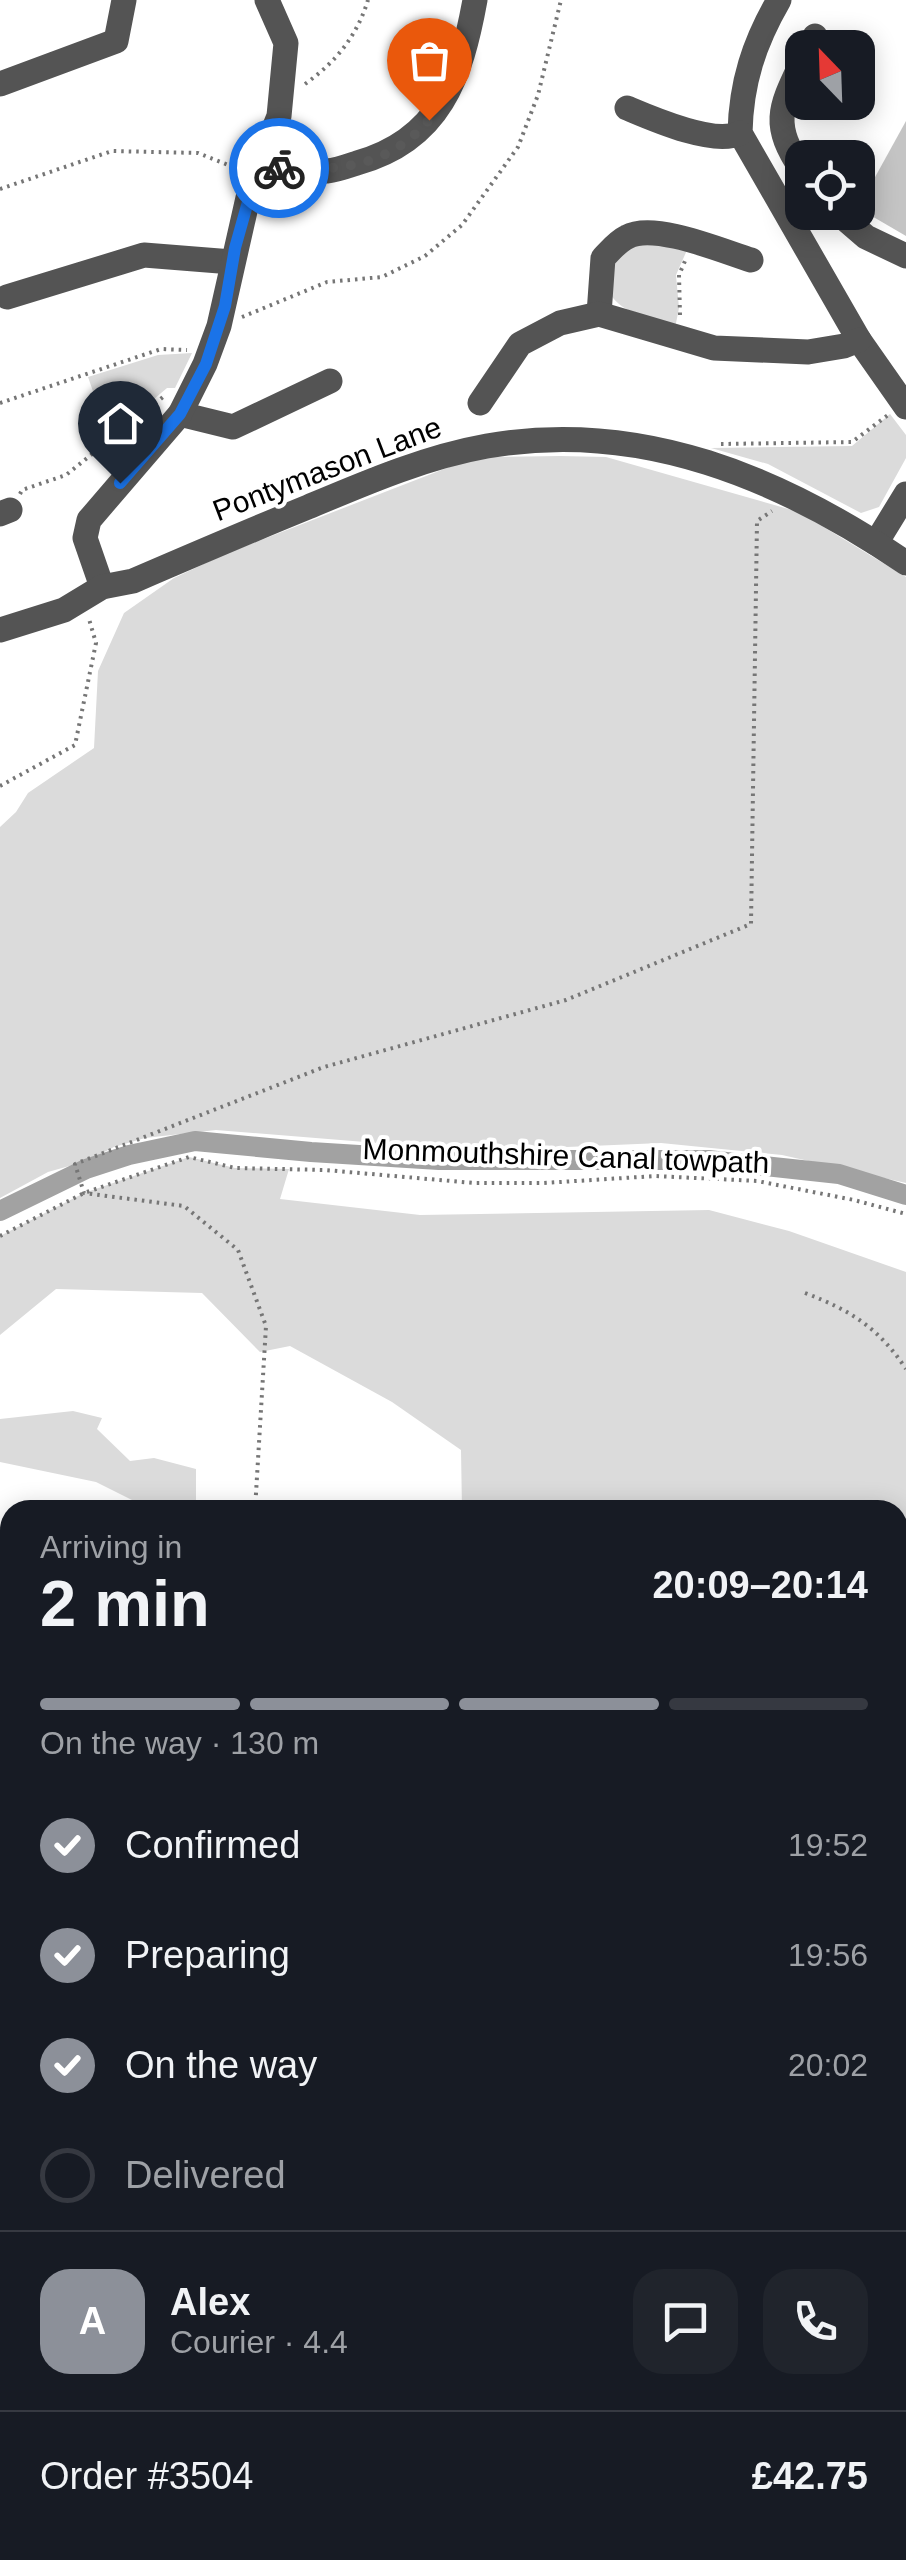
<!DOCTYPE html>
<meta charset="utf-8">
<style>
:root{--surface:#171b24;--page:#20242c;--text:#f1f3f6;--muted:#9ea1a6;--line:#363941;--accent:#8c9099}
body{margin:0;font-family:Arial,sans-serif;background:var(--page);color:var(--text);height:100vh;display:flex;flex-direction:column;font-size:38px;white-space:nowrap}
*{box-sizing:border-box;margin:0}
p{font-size:32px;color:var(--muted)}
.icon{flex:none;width:55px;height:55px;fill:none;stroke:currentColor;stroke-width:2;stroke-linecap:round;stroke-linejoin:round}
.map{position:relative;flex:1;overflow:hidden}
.details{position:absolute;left:0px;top:1500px;width:908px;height:1060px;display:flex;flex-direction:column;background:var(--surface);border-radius:30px 30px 0 0;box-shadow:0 5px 25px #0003}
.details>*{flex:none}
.needle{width:65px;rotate:337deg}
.buttons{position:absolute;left:785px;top:30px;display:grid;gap:20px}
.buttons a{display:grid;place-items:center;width:90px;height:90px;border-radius:20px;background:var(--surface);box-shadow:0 5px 25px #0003;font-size:50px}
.pin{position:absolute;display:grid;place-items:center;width:85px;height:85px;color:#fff;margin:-102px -42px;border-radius:50% 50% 50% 0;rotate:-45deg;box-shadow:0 0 10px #0007}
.pin .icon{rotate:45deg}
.courier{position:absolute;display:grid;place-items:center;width:100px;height:100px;margin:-50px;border:8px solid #1a73e8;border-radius:50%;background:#fff;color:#222;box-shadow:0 2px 12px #0007}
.summary em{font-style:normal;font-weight:700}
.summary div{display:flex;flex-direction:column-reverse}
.summary{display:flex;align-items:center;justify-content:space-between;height:170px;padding:0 40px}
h1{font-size:65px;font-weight:700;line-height:75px}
.bar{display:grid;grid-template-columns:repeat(4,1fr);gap:15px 10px;align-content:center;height:120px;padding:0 40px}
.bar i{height:12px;border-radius:8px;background:var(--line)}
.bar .active{background:var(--accent)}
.bar p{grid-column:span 4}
.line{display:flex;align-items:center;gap:25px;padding:0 40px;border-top:2px solid var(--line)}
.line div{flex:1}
.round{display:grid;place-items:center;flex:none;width:105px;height:105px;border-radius:30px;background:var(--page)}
ol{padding:0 40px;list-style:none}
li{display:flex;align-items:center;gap:30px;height:110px}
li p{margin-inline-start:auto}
li .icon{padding:10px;border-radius:50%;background:var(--accent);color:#fff;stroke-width:4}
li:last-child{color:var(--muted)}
li i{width:55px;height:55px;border:5px solid var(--line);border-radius:50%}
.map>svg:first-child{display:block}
.green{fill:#dbdbdb}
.water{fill:#a2a2a2}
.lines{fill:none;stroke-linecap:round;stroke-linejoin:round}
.canal{stroke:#a2a2a2;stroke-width:20}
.building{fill:#c4c4c4}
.path{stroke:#767676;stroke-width:4;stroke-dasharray:2.5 5;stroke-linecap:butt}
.minor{stroke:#545454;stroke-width:25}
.major{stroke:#000;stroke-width:25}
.rail{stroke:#000;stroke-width:5;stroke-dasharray:15 5 2.5 5;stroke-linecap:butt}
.done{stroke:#595959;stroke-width:10;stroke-dasharray:0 18}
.route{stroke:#1a73e8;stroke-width:12}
.labels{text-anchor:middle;stroke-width:8;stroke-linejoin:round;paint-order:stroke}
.street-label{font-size:30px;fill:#000;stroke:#fff}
</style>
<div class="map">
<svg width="906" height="2560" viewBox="0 0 906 2560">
<rect width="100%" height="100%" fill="#fff"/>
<g class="green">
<path d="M639,240l48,10 -11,25 3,33 -4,20c-18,-7 -60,-16 -66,-38 -1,-8 1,-18 1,-26z"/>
<path d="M192,353l-17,35h-8l-58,49 -21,-60 70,-22z"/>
<path d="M890,414l16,21v23l-27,49 -18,6 -93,-49 -57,-16 141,-2z"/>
<path d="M560,456l46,1 193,55 107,65v606l-124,-28 -121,-12 -185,8 -260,-21 -71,8 -31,9 -27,14 -39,11 -48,26v-371l16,-15 12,-19 66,-45 4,-77 26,-58 50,-35 51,-24 232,-90 36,-7z"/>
<path d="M189,1157l46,11 54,1 -9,30 140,16 289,-5 80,21 117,41v527l-8,-1v-288h-436l-1,-60 -69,-48 -102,-56 -30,6 -58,-59 -146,-4 -56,46v-99l84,-43z"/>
<path d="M73,1411l29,7 -5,11 33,32 24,-3 42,11v41h-44l-56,-28 -96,-20v-43z"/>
<path d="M0,1596l10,2v91l-10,-1z"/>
<path d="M898,1932l8,3v195l-8,7z"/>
<path d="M906,2212v76l-8,16v-88z"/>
</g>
<path class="water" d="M30,2550h202l-51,10h-180z"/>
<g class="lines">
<path class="canal" d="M0,1211l86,-42 43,-14 66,-14 116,11 128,8h269l131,14 67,21"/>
</g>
<path class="building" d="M906,121v115l-48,-28z"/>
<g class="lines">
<g class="path">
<path d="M305,84c31,-22 52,-48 63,-84"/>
<path d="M0,189l112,-38 86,2 38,15"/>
<path d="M680,315l-1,-40 6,-14"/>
<path d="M242,317l85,-35 55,-5 43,-21 37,-31 56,-78 20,-52 23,-95"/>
<path d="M0,403l161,-54 26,1"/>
<path d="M721,444l131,-2 36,-27"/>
<path d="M20,494l2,-4 44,-15 97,-78"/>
<path d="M0,786l75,-41 21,-102 -7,-24"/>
<path d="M0,1236l84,-43 105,-36 46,11 90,2 149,13h70l112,-7 101,5 97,19 52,14"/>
<path d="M805,1293c45,17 74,35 101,76"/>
<path d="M255,1510l11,-184 -28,-76 -54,-44 -100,-13 -9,-29 249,-97 242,-67 185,-76 6,-403 15,-10"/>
<path d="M898,1642l8,9"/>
<path d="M898,1746l8,-19"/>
<path d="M898,2065l8,2"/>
<path d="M898,2098l8,-7"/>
<path d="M898,2232l8,-7"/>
<path d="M315,2560l28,-10"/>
<path d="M578,2560l2,-10"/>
</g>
<g class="minor">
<path d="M779,0c-25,43 -38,83 -39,133l119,207 47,67"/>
<path d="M810,48l5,-12"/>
<path d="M802,62c-22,46 -31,62 0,108"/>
<path d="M0,84l116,-43 8,-41"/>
<path d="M627,108c26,11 87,38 113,25"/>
<path d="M258,166c22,2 47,6 69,5 10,-1 21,-5 30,-8 83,-23 104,-86 118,-163"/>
<path d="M837,212l29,25 40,19"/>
<path d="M7,297l137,-42 88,7"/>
<path d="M599,314l4,-56c8,-8 14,-16 24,-21 27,-15 95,14 124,23"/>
<path d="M480,403l40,-59 40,-21 39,-9 115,34 94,4 36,-6 15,-6"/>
<path d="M180,414l53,13 97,-46"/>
<path d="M0,514l10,-4"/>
<path d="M876,543l30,-49"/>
<path d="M102,587l-17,-49 4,-18 91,-106 25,-50 14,-38 31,-137 29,-73 7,-73 -19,-43"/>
<path d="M0,630l64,-20 38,-23 31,-6c58,-25 116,-50 175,-74 57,-24 117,-50 179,-61 154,-27 294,32 419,117"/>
<path d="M0,1588l10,1"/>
<path d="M0,1840h2"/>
<path d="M0,2089l10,-7"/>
<path d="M0,2173l10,1"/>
<path d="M898,2328l8,-16"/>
<path d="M898,2355l8,2"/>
<path d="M0,2423l10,-2"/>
<path d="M898,2493l8,4"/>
<path d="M687,2550l9,10"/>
<path d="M717,2560l1,-10"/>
</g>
<g class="major">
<path d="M898,1822l8,2"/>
<path d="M0,2024l10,-8"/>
</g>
<g class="rail">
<path d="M0,1736l10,1"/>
<path d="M898,1922l8,3"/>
</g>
</g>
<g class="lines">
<path class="done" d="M279,168c60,3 108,0 150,-48"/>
<path class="route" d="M120,483l60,-69 26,-50 19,-58 10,-58 23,-82 21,2"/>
</g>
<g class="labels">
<g class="street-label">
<text transform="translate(327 469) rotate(-21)" y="10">Pontymason Lane</text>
<text transform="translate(566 1156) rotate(2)" y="10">Monmouthshire Canal towpath</text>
</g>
</g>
</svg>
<div class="buttons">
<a><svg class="needle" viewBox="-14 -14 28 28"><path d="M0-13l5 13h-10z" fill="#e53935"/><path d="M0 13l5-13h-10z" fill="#9ea1a6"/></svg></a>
<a><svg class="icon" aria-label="locate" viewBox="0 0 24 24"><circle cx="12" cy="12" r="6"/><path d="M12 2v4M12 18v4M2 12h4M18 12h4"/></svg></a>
</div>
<div class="pin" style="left:429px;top:120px;background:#ea580c"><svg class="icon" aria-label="bag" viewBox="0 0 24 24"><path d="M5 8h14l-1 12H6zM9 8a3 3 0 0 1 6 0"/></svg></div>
<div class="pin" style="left:120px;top:483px;background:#1f2937"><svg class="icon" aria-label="home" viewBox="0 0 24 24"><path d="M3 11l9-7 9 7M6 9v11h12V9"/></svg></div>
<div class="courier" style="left:279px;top:168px"><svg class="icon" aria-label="bike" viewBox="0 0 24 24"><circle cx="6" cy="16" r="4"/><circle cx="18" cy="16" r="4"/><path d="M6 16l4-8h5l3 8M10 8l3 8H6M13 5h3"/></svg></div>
<section class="details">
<div class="summary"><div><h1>2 min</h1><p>Arriving in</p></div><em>20:09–20:14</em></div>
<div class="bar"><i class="active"></i><i class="active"></i><i class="active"></i><i></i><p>On the way · 130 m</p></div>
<ol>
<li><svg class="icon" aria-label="check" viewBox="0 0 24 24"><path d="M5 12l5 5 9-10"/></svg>Confirmed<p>19:52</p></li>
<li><svg class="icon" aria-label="check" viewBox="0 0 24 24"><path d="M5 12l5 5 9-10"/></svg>Preparing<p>19:56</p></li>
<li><svg class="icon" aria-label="check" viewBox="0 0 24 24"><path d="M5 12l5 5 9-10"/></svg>On the way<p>20:02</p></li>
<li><i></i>Delivered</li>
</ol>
<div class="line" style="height:180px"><b class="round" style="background:var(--accent);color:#fff">A</b><div><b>Alex</b><p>Courier · 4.4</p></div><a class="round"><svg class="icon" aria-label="chat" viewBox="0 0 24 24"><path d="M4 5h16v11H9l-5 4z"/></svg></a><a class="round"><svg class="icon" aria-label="phone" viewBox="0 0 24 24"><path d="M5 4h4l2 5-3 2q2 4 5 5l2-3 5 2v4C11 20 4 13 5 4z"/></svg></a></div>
<div class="line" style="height:130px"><div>Order #3504</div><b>£42.75</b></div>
</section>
</div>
